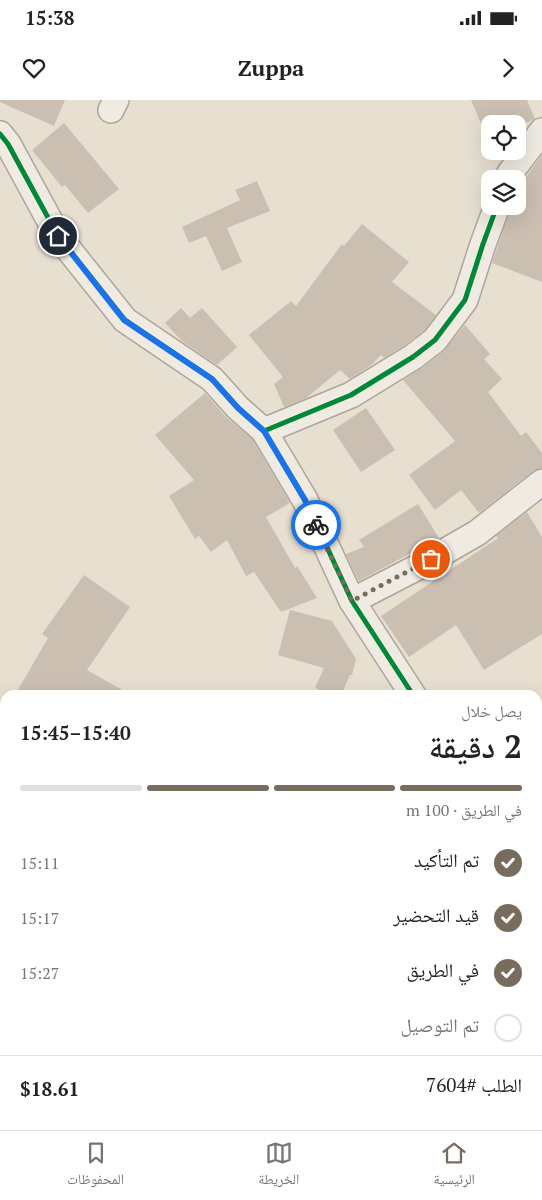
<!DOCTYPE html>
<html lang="ar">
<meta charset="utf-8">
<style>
:root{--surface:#fff;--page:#f2f2f2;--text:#222;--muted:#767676;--line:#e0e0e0;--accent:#786c5e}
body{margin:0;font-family:"PT Serif","Noto Naskh Arabic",serif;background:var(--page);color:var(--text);direction:rtl;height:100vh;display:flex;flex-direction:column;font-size:19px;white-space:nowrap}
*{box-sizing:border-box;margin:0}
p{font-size:16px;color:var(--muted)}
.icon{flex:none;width:28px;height:28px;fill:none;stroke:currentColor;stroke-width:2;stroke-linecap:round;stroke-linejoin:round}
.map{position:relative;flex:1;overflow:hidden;direction:ltr}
.sheet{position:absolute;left:0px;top:590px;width:542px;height:440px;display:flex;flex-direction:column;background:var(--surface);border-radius:15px 15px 0 0;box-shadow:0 5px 20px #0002;direction:rtl}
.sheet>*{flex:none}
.buttons{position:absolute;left:481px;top:15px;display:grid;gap:10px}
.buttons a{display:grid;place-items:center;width:45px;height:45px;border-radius:10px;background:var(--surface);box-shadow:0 5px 20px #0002;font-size:25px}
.pin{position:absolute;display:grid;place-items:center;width:42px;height:42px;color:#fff;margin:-21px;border:2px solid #fff;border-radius:50%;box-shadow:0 1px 5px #0007}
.courier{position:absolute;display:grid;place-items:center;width:50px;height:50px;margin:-25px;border:4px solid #1a73e8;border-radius:50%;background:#fff;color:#222;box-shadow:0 1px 6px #0007}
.head em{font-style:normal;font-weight:600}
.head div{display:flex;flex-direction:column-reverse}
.head{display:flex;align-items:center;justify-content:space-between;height:85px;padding:0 20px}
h1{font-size:32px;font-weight:600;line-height:38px}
.bar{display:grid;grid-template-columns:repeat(4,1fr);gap:8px 5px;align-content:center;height:60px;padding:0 20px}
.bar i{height:6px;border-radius:4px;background:var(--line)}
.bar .current{background:var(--accent)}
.bar p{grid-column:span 4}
.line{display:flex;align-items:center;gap:12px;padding:0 20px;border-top:1px solid var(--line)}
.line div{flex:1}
ol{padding:0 20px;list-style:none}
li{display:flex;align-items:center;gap:15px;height:55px}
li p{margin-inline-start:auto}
li .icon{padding:5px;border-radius:50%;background:var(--accent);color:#fff;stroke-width:4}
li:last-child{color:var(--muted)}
li i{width:28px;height:28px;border:2px solid var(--line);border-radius:50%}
.status{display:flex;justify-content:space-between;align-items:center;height:35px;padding:0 25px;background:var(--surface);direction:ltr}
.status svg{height:14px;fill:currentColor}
header{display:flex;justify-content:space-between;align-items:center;height:65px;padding:0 20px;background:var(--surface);font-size:22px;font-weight:600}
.tabs{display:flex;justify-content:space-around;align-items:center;height:70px;border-top:1px solid var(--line);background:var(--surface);font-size:14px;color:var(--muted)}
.tabs a{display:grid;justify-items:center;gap:2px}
.tabs .current{color:var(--accent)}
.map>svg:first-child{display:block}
.building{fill:#cbbfb2}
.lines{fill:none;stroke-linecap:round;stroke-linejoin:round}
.street-casing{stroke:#ada599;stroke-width:28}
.street{stroke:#efebe3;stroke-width:25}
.cycleway-casing{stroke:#f7eed8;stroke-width:8}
.cycleway{stroke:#00873e;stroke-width:5}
.done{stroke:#786c5e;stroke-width:5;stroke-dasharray:0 9}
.route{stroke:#1a73e8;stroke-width:6}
</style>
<div class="status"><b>15:38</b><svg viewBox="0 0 49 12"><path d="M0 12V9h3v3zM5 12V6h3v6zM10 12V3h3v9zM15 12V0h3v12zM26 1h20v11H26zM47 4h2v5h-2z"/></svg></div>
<header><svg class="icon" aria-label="forward" viewBox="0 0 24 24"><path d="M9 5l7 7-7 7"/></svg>Zuppa<svg class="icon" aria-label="heart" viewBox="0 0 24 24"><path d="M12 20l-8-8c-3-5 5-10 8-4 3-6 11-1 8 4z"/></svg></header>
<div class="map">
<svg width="542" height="1030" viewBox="0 0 542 1030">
<rect width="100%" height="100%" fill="#e7e0d1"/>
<g class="building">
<path d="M0,0h65l-11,26 -54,-24z"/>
<path d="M471,0h56l8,19 -17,7v-2h-28v13l-3,1z"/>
<path d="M64,23l55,66 -31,24 -23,-28 -3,2 -30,-37z"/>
<path d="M542,55v127l-50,-19 19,-57h7v-18z"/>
<path d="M257,81l13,30 -43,17 15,34 -20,9 -16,-35 -17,7 -7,-16 58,-27 -5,-10z"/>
<path d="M362,124l47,38 -17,20 44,33 -11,15 -20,15 -21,13 -3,-3 -11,11 -20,13 -10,-9 -35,29 -21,8 -10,-23 9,-7 -34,-42 42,-34 5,5 46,-62 2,2z"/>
<path d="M181,208l9,10 12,-10 35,39 -20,18 -35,-24 -17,-18z"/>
<path d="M465,225l25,29 -6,5 18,20 -14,13 33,44 5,-4 16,21v15l-9,3 -54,42 -18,-23 -26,20 -26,-35 46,-34 -52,-61 19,-12 22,-17z"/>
<path d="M205,293l22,25 26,22 37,63 -24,14 29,51 2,-2 20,32 -36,14 -27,-40 -8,4 -19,-36 -16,12 -12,-16 -4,3 -26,-43 25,-16 -39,-45z"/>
<path d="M366,308l29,42 -34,22 -28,-42z"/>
<path d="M418,404l21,34 -80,43 -13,-27 18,-7 -5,-7z"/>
<path d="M527,412l15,25v97l-58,36 -28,-45 -47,32 -28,-41 117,-78 -2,-2z"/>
<path d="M84,475l46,32 -43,63 44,25h-116l33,-57 -6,-4z"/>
<path d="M290,510l42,11 24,38 -4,16h-2l-9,20h-9l-17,-7 9,-20 -46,-13z"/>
</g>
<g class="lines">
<g class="street-casing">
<g id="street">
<path d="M111,10l5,-10"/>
<path d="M0,34l8,10 50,92 67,84 87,59 26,29 26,23"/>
<path d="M507,79l3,-6 32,-42"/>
<path d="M352,501l64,-33 61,-35 65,-51"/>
<path d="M413,595l-61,-94 -47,-101 -41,-69 87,-36 62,-38 22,-17 30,-40 18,-56 14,-38"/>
<path d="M538,643l4,-2"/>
<path d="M538,828l4,8"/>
<path d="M0,913l5,2"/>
<path d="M382,1025l8,5"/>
</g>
</g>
<use href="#street" class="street"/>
<g class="cycleway-casing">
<g id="cycleway">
<path d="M0,34l8,10 50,92 67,84 87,59 26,29 26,23"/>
<path d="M413,595l-61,-94 -47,-101 -41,-69 87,-36 62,-38 22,-17 30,-40 18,-56 14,-38"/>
</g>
</g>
<use href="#cycleway" class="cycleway"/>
</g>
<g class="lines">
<path class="done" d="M316,425l36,76 79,-42"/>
<path class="route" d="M58,136l66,84 88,59 26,29 26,23 41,69 11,25"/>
</g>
</svg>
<div class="buttons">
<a><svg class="icon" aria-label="locate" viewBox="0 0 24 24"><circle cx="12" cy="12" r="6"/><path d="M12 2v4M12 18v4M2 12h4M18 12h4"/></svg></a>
<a><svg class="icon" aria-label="layers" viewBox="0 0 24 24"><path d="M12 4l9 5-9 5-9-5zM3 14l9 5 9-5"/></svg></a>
</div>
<div class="pin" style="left:431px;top:459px;background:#ea580c"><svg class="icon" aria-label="bag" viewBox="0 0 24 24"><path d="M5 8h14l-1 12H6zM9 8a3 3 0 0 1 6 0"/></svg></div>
<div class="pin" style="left:58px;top:136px;background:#1f2937"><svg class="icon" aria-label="home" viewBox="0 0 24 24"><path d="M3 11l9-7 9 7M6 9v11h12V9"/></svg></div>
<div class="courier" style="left:316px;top:425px"><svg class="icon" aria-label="bike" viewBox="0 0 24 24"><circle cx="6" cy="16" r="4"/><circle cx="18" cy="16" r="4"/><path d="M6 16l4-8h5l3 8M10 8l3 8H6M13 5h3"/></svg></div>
<section class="sheet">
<div class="head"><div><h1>2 دقيقة</h1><p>يصل خلال</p></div><em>15:40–15:45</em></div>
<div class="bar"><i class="current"></i><i class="current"></i><i class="current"></i><i></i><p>في الطريق · 100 m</p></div>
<ol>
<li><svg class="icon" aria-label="check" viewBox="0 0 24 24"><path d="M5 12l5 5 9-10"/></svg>تم التأكيد<p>15:11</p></li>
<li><svg class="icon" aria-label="check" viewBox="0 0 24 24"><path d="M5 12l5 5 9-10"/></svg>قيد التحضير<p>15:17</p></li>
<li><svg class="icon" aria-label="check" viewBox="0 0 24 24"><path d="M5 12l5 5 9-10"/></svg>في الطريق<p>15:27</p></li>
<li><i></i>تم التوصيل</li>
</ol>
<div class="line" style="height:65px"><div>الطلب #7604</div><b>$18.61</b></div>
</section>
</div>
<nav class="tabs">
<a class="current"><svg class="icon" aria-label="home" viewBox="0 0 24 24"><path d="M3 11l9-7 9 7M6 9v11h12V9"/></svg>الرئيسية</a>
<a><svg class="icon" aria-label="map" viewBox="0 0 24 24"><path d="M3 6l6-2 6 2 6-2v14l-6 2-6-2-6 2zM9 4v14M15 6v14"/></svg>الخريطة</a>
<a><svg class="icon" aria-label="saved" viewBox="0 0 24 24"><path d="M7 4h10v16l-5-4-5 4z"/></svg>المحفوظات</a>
</nav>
